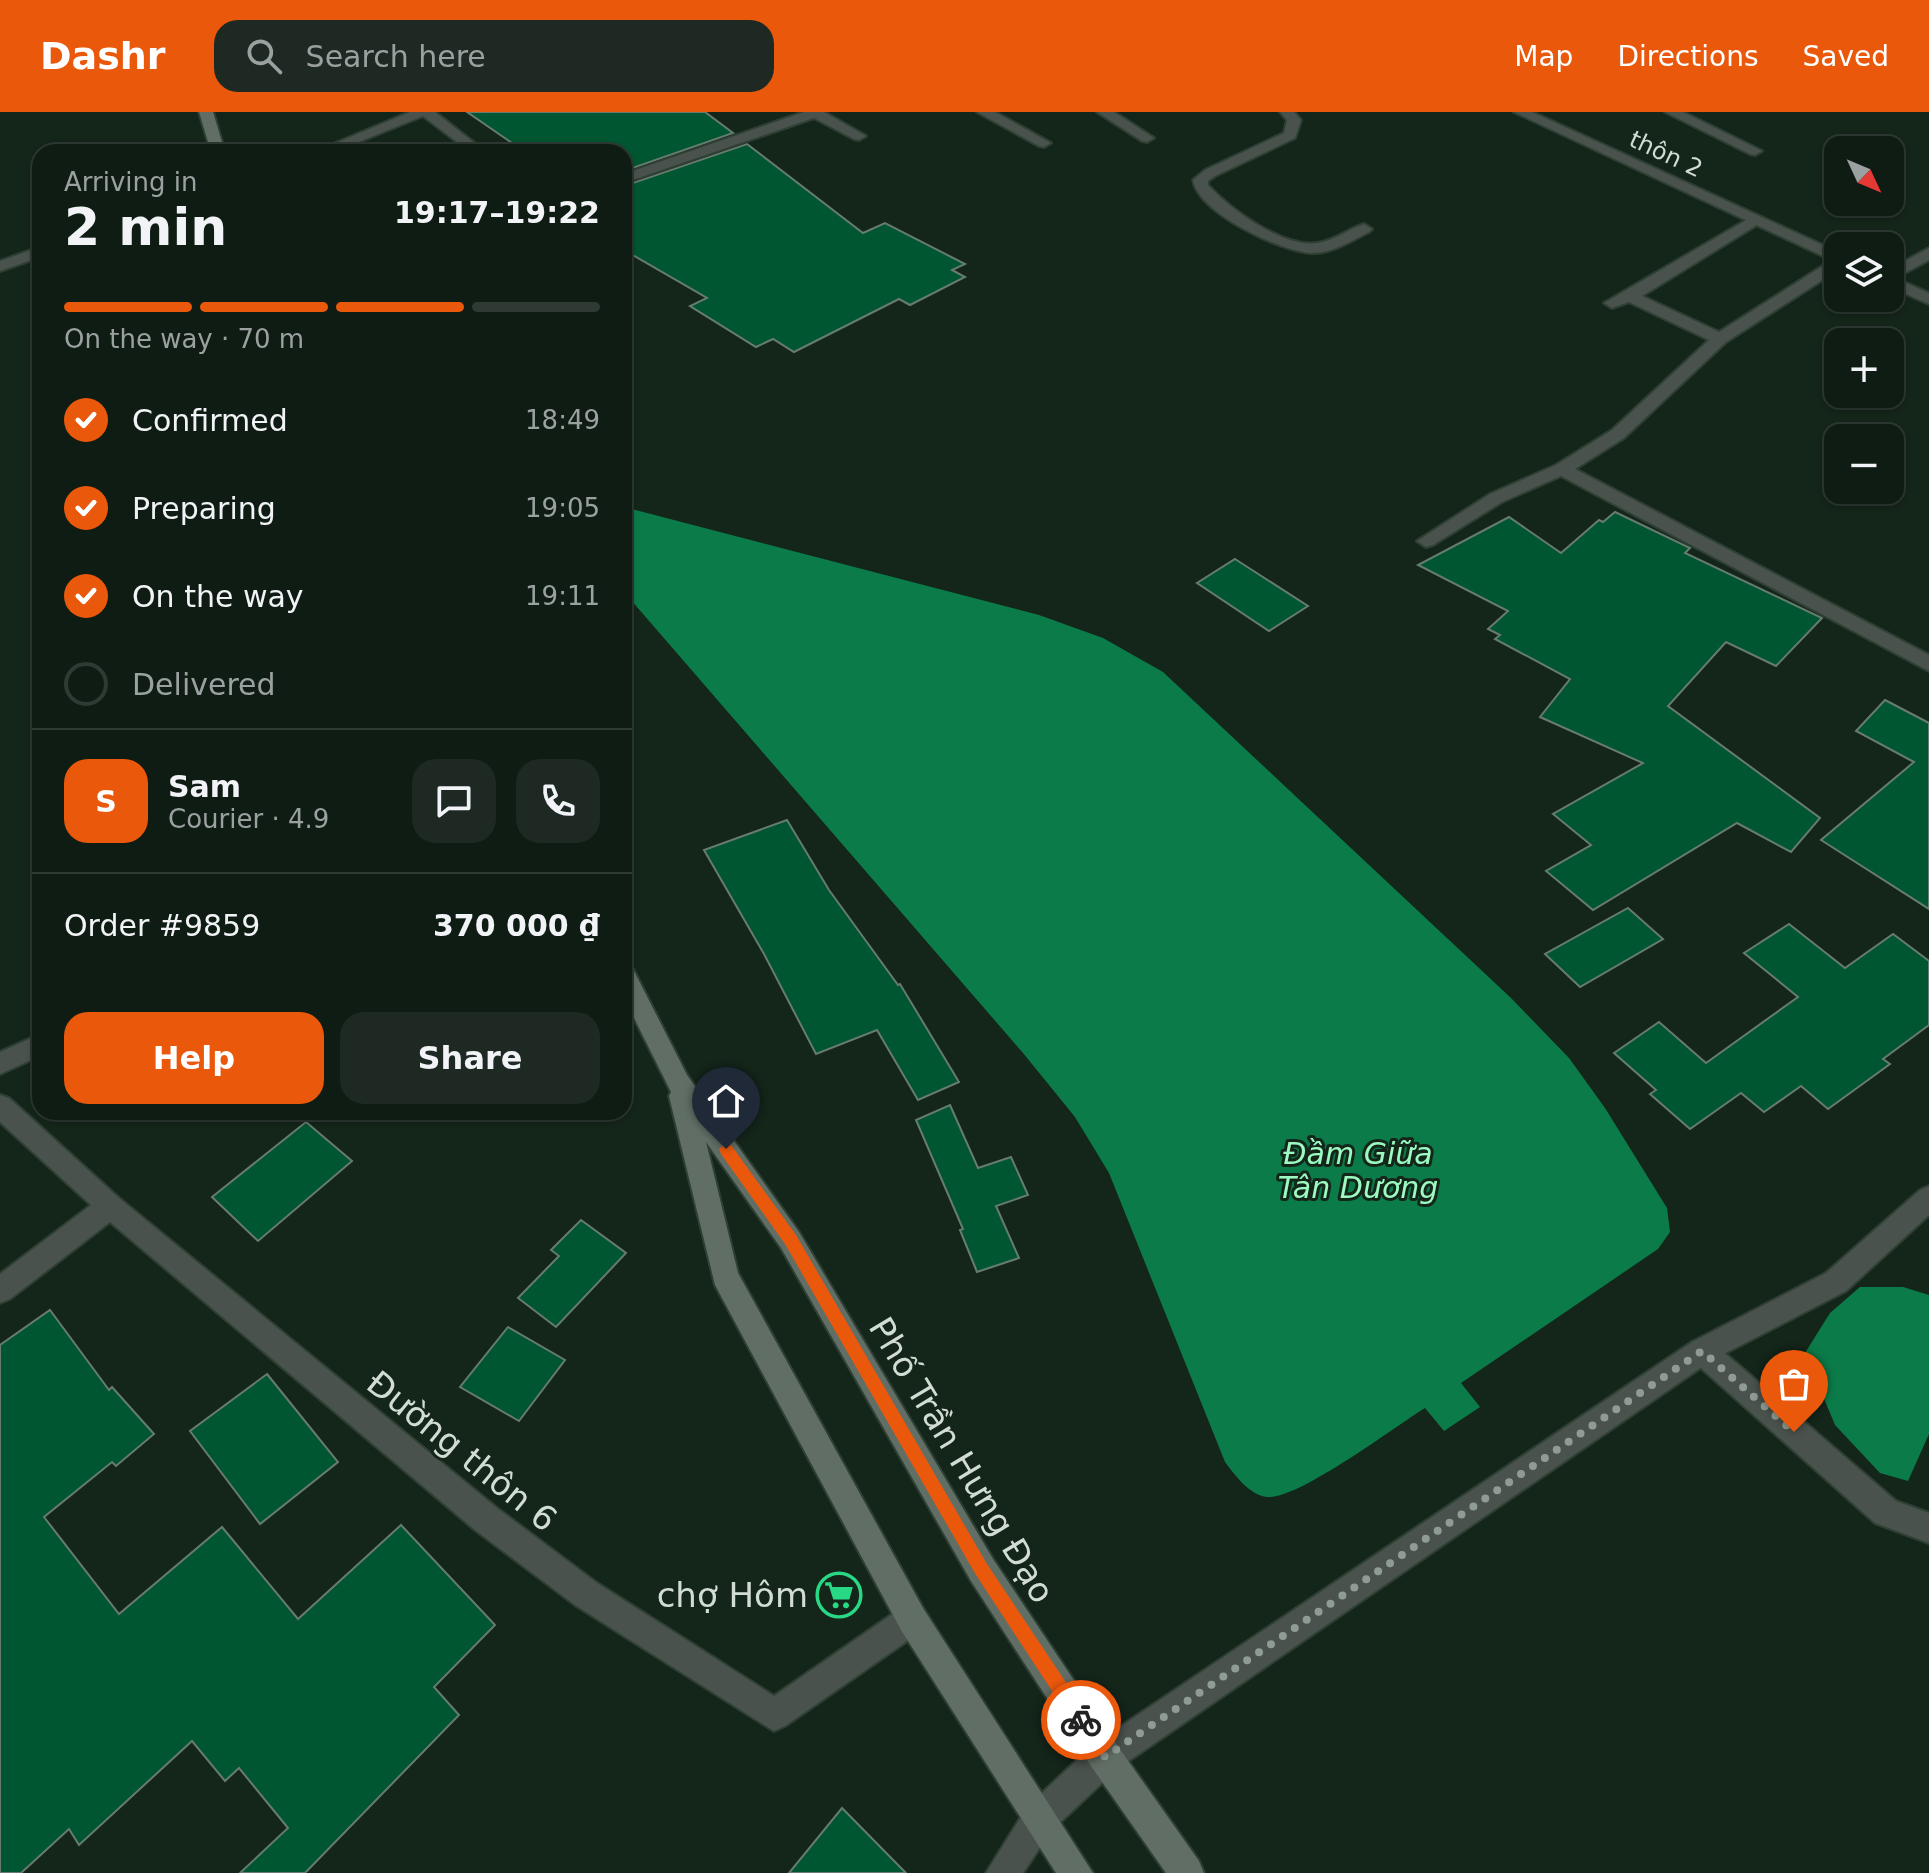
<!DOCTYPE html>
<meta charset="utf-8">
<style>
:root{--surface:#0f1c14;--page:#1d2922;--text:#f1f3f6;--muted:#9ba1a0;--line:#2f3a34;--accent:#ea580c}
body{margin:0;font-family:"DejaVu Sans",sans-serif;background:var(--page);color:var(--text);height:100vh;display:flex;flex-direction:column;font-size:30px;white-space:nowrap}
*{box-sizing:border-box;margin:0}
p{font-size:26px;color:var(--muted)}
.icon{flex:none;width:44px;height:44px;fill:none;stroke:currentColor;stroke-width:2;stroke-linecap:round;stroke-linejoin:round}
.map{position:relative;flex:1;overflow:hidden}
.side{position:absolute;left:32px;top:32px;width:600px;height:976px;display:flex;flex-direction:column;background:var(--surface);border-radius:24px;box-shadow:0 2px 6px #0004,0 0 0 2px var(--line)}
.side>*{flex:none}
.needle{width:52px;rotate:134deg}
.tools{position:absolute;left:1824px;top:24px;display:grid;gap:16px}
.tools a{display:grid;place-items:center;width:80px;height:80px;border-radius:16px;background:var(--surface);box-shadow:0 2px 6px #0004,0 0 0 2px var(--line);font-size:40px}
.pin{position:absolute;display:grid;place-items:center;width:68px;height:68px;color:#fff;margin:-82px -34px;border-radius:50% 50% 50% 0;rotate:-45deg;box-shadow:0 0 8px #0007}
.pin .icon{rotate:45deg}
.courier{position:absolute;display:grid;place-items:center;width:80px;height:80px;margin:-40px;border:6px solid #ea580c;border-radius:50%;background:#fff;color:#222;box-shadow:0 2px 10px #0007}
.headline em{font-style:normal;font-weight:700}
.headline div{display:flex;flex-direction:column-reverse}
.headline{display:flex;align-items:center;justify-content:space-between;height:136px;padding:0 32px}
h1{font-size:52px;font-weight:700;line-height:60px}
.bar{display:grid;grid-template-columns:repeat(4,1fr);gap:12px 8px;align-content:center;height:96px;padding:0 32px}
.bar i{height:10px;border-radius:6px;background:var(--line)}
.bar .selected{background:var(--accent)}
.bar p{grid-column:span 4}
.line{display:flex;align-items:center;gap:20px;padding:0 32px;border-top:2px solid var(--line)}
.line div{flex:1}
.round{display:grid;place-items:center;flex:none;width:84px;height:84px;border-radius:24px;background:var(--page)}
ol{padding:0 32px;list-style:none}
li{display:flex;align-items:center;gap:24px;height:88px}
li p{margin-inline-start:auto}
li .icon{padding:8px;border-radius:50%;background:var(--accent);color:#fff;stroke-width:4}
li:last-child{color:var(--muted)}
li i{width:44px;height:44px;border:4px solid var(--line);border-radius:50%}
.button{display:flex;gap:16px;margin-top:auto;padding:16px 32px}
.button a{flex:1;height:92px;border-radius:24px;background:var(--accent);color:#fff;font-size:32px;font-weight:700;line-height:92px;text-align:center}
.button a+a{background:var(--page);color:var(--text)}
header{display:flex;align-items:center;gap:48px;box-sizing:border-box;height:112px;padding:0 40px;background:var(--accent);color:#fff}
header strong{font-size:38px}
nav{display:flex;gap:44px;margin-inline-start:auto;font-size:28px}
.search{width:560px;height:72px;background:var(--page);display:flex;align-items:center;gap:20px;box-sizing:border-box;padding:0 28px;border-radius:24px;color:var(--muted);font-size:30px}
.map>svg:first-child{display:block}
.water{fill:#0b7c49}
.building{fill:#005630;stroke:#677b6e;stroke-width:2}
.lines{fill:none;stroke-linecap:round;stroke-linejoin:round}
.lane-casing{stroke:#2e3f34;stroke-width:4}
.street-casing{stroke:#2e3f34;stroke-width:4}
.secondary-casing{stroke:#2e3f34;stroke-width:4}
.lane{fill:#4a524d;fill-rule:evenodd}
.street{fill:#4a524d;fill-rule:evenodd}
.secondary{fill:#616e65;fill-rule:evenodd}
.route{fill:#ea580c}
.done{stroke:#8f9c93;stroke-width:8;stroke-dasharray:0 14.4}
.labels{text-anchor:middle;stroke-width:6;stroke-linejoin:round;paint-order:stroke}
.far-street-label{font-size:24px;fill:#d1dcd4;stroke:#14251a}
.water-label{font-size:30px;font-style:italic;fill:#9cfbc0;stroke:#14251a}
.near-street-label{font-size:34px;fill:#d1dcd4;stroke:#14251a}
.near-poi-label{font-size:34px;fill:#d1dcd4;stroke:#14251a;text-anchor:end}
</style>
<header>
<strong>Dashr</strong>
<div class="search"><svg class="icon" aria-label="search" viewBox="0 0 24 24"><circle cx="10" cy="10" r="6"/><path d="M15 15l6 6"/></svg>Search here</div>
<nav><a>Map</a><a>Directions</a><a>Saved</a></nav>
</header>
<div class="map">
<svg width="1929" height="1761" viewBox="0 0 1929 1761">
<rect width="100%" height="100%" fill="#14251a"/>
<g class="water">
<path d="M624,395l415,108 64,23 60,34 348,326 58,60 36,50 62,100 3,24 -12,17 -197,134 19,24 -36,24 -19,-23c-31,19 -127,92 -158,89 -18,-2 -32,-22 -42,-35l-116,-289 -34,-56 -52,-64 -399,-461z"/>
<path d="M1860,1175h43l26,8v139l-21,47 -28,-8 -45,-48 -30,-72 25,-40z"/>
</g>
<g class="building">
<path d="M467,0h238l28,21 -109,38v-19h-99z"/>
<path d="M747,32l116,89 22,-10 80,41 -13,6 13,7 -55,28 -11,-6 -105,53 -21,-13 -17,8 -66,-41 17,-8 -83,-48v-64z"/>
<path d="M1615,400l75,36 -5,5 137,65 -46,48 -50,-24 -58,64 152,112 -29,34 -54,-29 -144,87 -47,-39 45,-26 -38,-31 90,-51 -103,-46 30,-38 -75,-40 5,-4 -12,-6 20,-18 -90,-46 91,-48 52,36 38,-33 4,2z"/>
<path d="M1235,447l73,47 -39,25 -72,-48z"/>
<path d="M1885,588l44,23v186l-108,-69 93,-78 -58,-31z"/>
<path d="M787,708l42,70 69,95 2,-1 59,98 -41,18 -41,-70 -61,24 -52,-100 -60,-104z"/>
<path d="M1628,796l35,31 -83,48 -35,-33z"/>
<path d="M1789,812l56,44 48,-34 36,27v64l-46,34 7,5 -62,45 -27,-23 -37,26 -23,-19 -51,36 -40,-35 6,-4 -42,-37 45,-31 47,41 92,-66 -54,-44z"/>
<path d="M950,993l28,63 33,-11 17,38 -32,11 23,52 -42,14 -17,-42 3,-1 -47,-109z"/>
<path d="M306,1010l46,39 -94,80 -46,-44z"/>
<path d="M581,1108l45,33 -70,74 -38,-29 41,-42 -8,-6z"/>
<path d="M50,1198l59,80 3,-3 42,47 -38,32 -4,-4 -68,55 75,97 103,-87 76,92 103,-94 94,100 -61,62 25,28 -154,158h-65l48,-45 -49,-60 -14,13 -33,-40 -113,104 -10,-16 -48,44h-21v-528z"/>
<path d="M508,1215l57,33 -46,61 -59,-34z"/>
<path d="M267,1262l71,88 -78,62 -70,-93z"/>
<path d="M842,1696l64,65h-117z"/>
</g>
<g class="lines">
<g class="lane-casing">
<g id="lane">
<path d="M410,0h25l51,40h-16l-47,-36 -89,36h-20z"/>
<path d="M804,0h20l42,24 -7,4 -5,-1 -40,-21 -190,65v-9z"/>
<path d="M977,0h18l56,31 -7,4 -5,-1z"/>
<path d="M1097,0h17l40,26 -7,4 -5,-1z"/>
<path d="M1280,0h14l7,8 -6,18 -80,38 -7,5v4c22,24 75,63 109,58 17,-2 31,-14 47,-19l8,5 -3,3c-18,9 -38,22 -58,21 -31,-2 -113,-40 -118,-73l12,-10 79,-37 3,-13z"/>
<path d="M1665,0h18l79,39 -7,4 -5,-1z"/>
<path d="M1755,103l5,2v6l-118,73 77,36 113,-72 6,-2v12l-112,72 -102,96 -49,31 354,186v16l-368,-195 -59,26 -69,43 -7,2 -9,-6 73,-47 66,-29 56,-35 97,-90 -80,-38 -17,6 -8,-5z"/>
<path d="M40,135v10l-40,14v-10z"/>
<path d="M1929,136v12l-39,21v-12z"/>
<path d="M40,922v22l-40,18v-22z"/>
<path d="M0,983l9,3 110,100 378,310 100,75 177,113 127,-88 11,-5 11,5 5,11 -5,11 -138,96 -11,5 -199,-126 -100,-75 -365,-308 -100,77 -10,4v-29l91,-69 -91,-83z"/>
<path d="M1702,1226l10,4 184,159 33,12v30l-54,-20 -183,-163 -4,-9 4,-9z"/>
</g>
</g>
<g class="street-casing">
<g id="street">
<path d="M1514,0h18l306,140v11z"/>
<path d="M1890,164l39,17v11l-39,-17z"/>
<path d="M1929,1074v29l-83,76 -134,69 -595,409 -66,62 -28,42h-37l41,-66 66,-62 599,-403 134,-69 94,-83z"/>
</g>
</g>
<g class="secondary-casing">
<g id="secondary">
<path d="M199,0h14l12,40h-14z"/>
<path d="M624,853l8,2 55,108 112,157 194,327 124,186 82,116 5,12h-38l-73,-104 -122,-188 -190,-333 -75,-106 32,131 185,335 170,265h-37l-155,-243 -186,-345 -46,-189 2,-4 -47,-94z"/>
</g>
</g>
<use href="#lane" class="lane"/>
<use href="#street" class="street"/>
<use href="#secondary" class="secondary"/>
</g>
<path class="route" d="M726,1031l5,2 65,90 191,329 100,150 3,6 -3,6 -6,3 -6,-3 -99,-151 -191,-331 -64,-90 -2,-5z"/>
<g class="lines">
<path class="done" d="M1081,1608l24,37 597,-406 92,81"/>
</g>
<defs>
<g id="supermarket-ring" transform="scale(2.3)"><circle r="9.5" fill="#14251a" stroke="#29d885" stroke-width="1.5"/><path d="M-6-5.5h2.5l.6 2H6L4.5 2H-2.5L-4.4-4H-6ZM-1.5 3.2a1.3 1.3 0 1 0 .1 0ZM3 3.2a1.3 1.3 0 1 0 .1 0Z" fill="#29d885"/></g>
</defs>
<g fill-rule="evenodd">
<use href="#supermarket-ring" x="839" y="1483"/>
</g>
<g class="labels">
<g class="far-street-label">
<text transform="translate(1666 42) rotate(25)" y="8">thôn 2</text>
</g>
<g class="water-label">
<text x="1358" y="1052">Đầm Giữa<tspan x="1358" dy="34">Tân Dương</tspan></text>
</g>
<g class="near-street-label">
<text transform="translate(462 1339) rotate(39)" y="12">Đường thôn 6</text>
<text transform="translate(962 1348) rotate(59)" y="12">Phố Trần Hưng Đạo</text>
</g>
<g class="near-poi-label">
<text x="808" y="1495">chợ Hôm</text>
</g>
</g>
</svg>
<div class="tools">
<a><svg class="needle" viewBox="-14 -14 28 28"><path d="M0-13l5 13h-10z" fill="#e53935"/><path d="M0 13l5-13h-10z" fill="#9ba1a0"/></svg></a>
<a><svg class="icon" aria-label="layers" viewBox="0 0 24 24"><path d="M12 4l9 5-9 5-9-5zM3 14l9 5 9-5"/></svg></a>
<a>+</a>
<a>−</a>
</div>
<div class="pin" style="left:1794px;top:1320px;background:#ea580c"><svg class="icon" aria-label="bag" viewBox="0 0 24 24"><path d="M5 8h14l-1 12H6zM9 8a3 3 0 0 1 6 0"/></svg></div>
<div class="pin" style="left:726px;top:1037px;background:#1f2937"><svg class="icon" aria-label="home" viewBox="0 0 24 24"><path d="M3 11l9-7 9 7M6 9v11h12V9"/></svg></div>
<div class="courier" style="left:1081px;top:1608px"><svg class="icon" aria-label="bike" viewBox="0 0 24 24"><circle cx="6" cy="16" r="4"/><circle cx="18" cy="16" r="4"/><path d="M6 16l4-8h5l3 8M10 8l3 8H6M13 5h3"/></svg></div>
<section class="side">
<div class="headline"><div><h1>2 min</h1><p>Arriving in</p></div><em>19:17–19:22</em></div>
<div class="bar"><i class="selected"></i><i class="selected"></i><i class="selected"></i><i></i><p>On the way · 70 m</p></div>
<ol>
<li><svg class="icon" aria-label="check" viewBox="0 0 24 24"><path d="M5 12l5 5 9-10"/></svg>Confirmed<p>18:49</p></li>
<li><svg class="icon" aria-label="check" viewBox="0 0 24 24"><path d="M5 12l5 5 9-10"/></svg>Preparing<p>19:05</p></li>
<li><svg class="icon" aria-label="check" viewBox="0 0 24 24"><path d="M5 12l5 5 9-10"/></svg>On the way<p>19:11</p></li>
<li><i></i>Delivered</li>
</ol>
<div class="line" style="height:144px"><b class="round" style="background:var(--accent);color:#fff">S</b><div><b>Sam</b><p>Courier · 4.9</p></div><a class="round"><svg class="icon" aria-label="chat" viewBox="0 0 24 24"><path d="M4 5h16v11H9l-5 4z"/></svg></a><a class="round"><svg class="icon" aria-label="phone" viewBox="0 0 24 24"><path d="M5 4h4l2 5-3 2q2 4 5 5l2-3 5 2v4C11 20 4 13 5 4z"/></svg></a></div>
<div class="line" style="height:104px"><div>Order #9859</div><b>370 000 ₫</b></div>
<div class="button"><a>Help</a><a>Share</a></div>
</section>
</div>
